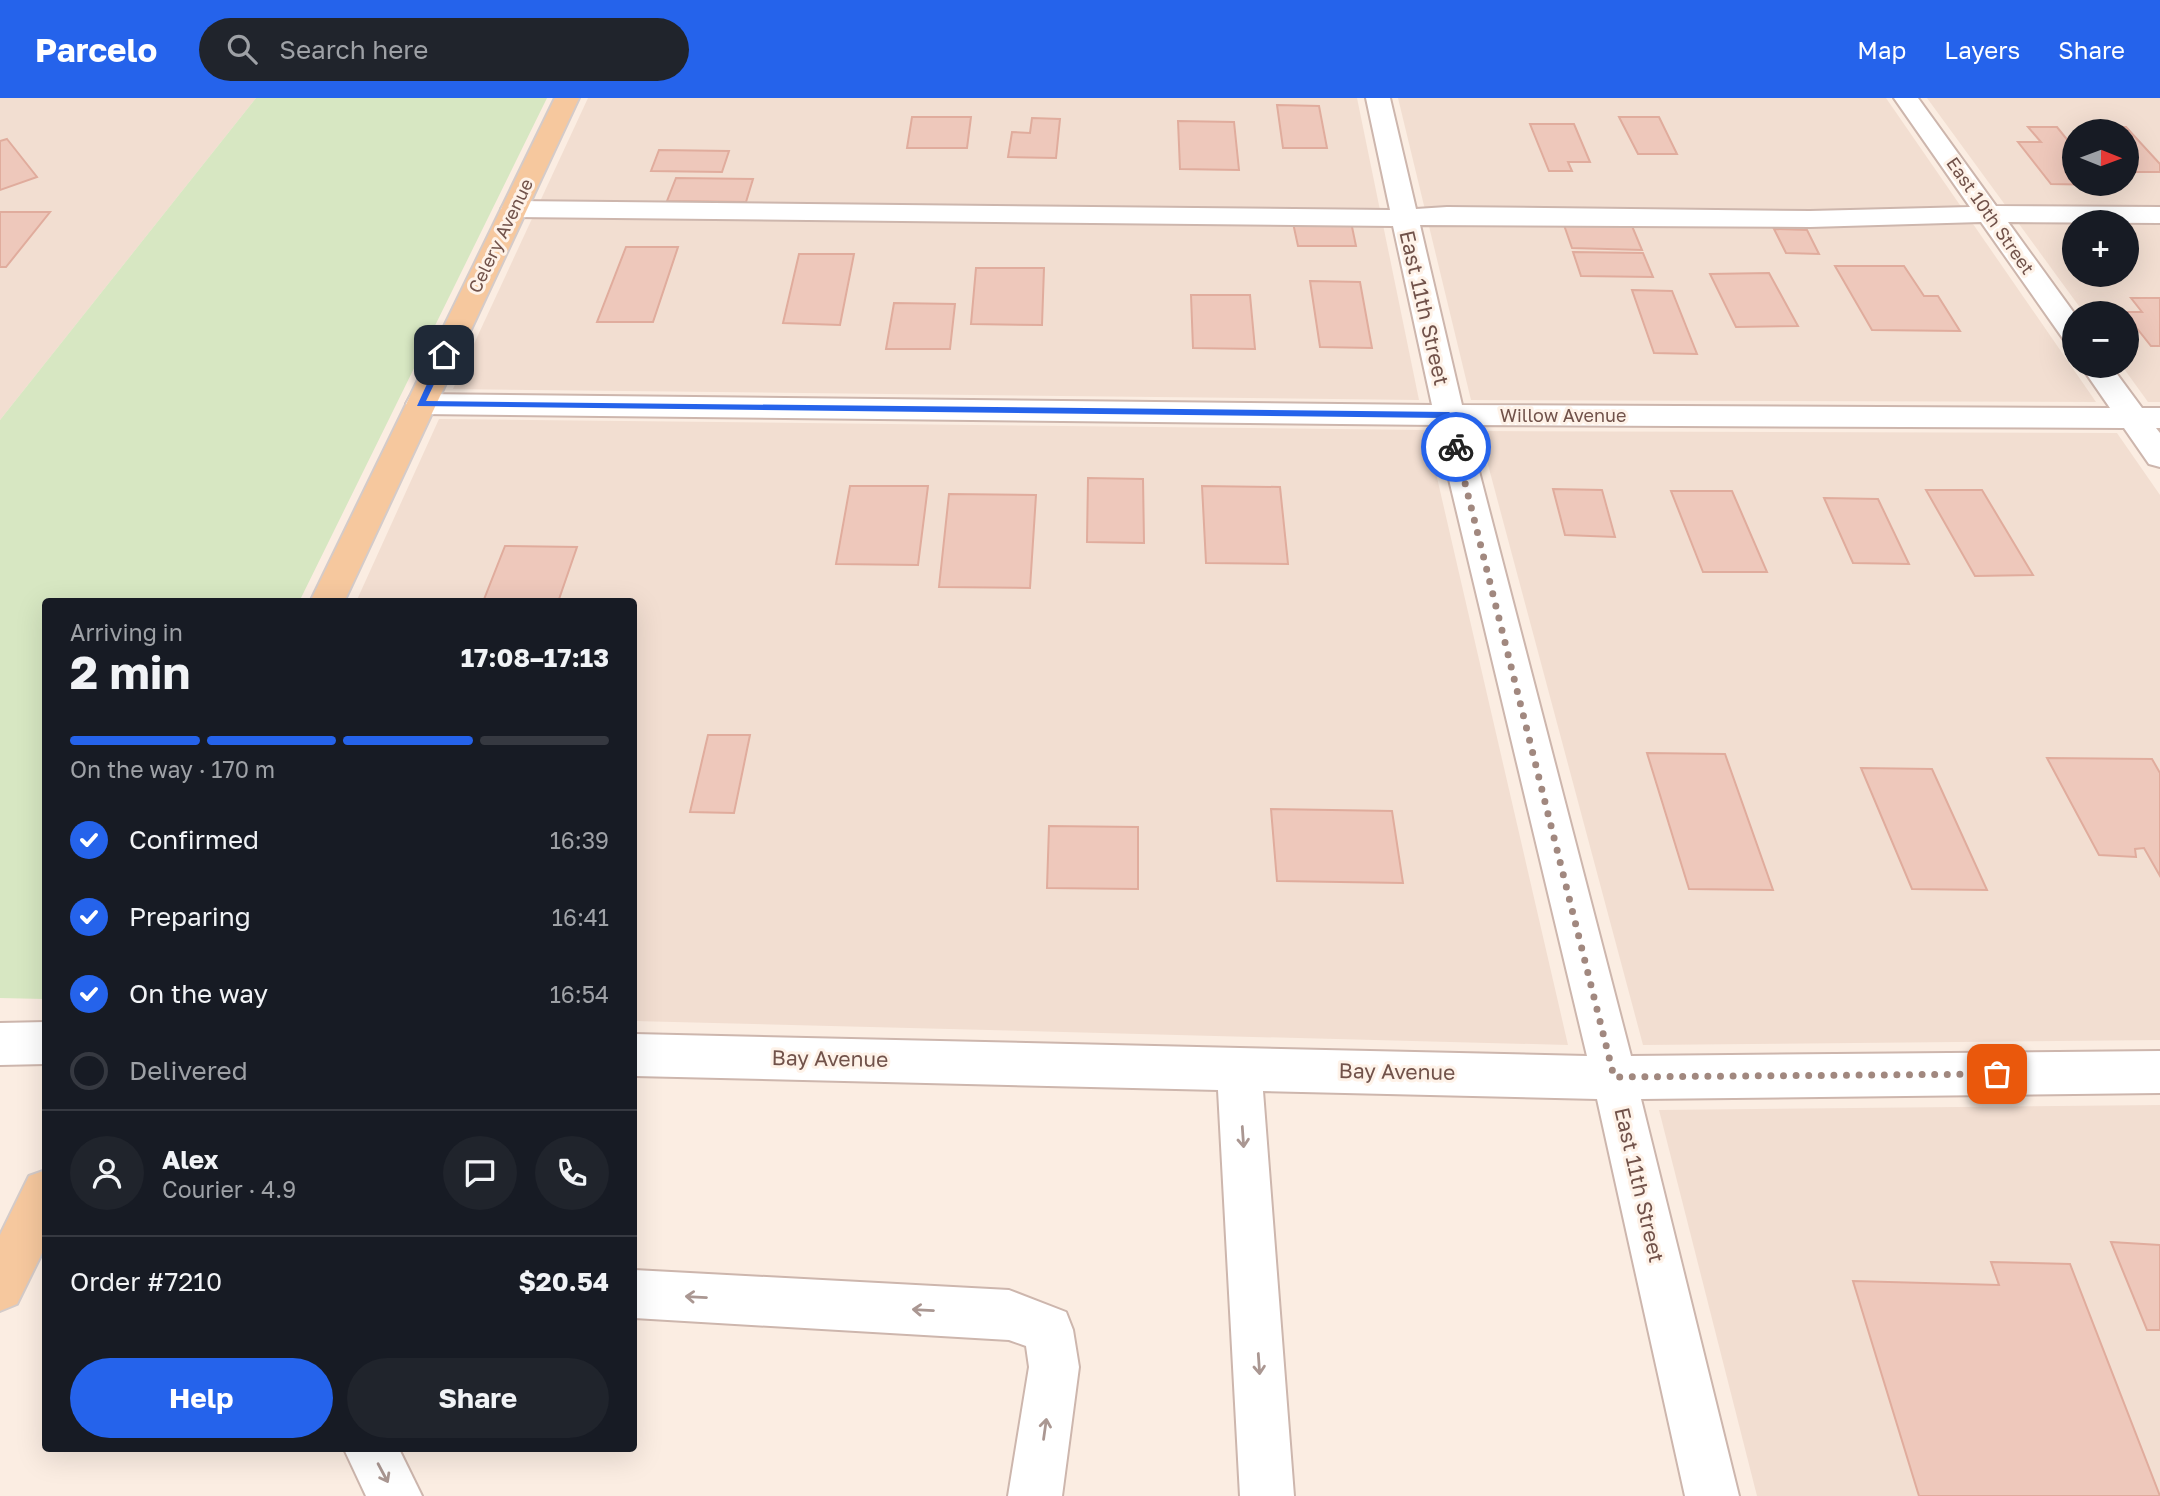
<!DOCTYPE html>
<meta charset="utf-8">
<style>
:root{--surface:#171b24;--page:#20242c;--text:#f1f3f6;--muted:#9ea1a6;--line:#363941;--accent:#2563eb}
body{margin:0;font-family:"Golos Text",sans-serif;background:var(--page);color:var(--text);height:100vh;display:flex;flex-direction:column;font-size:26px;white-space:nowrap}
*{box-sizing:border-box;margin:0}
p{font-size:23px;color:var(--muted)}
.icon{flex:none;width:38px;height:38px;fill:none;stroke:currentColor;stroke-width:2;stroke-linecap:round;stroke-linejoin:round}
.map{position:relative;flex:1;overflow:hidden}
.panel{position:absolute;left:42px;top:500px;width:595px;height:854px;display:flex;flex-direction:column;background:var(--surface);border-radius:7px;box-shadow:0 7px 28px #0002}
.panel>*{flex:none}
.needle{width:46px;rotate:91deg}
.buttons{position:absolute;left:2062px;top:21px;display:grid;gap:14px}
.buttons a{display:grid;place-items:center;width:77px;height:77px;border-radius:50%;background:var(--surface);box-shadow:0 7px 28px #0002;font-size:35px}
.pin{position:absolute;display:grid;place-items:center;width:60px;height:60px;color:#fff;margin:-30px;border-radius:14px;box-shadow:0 4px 10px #0006}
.courier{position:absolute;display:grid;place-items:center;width:70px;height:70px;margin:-35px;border:5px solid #2563eb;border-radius:50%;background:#fff;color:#222;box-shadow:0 2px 9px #0007}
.summary em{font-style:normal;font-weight:700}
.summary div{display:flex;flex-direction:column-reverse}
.summary{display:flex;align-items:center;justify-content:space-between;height:119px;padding:0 28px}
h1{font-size:46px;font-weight:700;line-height:52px}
.bar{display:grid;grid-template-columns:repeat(4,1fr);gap:10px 7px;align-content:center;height:84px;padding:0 28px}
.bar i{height:9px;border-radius:5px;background:var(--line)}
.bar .selected{background:var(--accent)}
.bar p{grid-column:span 4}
.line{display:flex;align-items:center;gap:18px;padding:0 28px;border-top:2px solid var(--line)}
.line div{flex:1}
.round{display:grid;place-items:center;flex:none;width:74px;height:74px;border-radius:37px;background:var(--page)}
ol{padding:0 28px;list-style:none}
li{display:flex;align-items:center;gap:21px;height:77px}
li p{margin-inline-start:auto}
li .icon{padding:7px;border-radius:50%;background:var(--accent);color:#fff;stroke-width:4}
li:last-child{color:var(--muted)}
li i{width:38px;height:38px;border:4px solid var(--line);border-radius:50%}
.action{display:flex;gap:14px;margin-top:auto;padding:14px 28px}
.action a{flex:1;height:80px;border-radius:42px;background:var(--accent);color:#fff;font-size:28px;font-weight:700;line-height:80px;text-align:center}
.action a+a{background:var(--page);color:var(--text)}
header{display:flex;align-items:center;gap:42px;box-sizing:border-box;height:98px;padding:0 35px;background:var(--accent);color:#fff}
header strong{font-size:33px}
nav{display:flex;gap:38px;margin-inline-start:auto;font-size:24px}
.search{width:490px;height:63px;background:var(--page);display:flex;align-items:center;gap:18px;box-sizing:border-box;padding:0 24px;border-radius:38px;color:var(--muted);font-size:26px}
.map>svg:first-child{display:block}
.residential{fill:#f2ded1;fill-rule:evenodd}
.green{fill:#d7e7c2}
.building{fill:#eec8bb;stroke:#e0ac9d;stroke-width:2}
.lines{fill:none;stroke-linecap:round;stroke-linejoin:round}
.minor-casing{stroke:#cdb6ad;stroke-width:4}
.major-casing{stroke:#d4cbc9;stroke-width:4}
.minor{fill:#fff;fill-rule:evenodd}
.major{fill:#f6c89e;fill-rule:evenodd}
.oneway{stroke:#aa9792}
.route{fill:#2563eb}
.done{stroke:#a1887f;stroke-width:7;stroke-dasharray:0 12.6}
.labels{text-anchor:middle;stroke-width:6;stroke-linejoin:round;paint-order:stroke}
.far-street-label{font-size:18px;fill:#71524a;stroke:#fef2e8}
.street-label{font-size:21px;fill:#71524a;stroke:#fef2e8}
</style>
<header>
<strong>Parcelo</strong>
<div class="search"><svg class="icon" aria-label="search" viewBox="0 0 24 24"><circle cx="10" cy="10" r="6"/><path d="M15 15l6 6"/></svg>Search here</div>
<nav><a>Map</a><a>Layers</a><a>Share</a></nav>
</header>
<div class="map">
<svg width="2160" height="1398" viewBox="0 0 2160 1398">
<rect width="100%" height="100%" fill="#fbede2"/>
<g class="residential">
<path d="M0,0h256l-256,322z"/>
<path d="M588,0h769l62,302 -966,-11z"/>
<path d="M1398,0h488l210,304 -625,-2z"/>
<path d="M1927,0h233v304h-12l-26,-36h4v-53h-42zM2074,33h52v53h-52zM2074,124h52v53h-52z"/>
<path d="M439,321l987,11 142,615 -934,-24v-419h-278z"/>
<path d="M1479,333l638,2 43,62v545l-517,5z"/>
<path d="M2160,1007v391h-403l-98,-386z"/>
</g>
<path class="green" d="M256,0h291l-248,504h-253l-1,397 -45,-1v-578z"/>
<g class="building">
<path d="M1277,7l42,1 8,42h-44z"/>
<path d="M912,19h59l-4,31h-60z"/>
<path d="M1619,19h40l18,37h-39z"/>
<path d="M1032,20l28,1 -4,39 -48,-1 4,-25 18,1z"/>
<path d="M1178,23l56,1 5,48 -59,-1z"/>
<path d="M1530,26h44l16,38h-22l4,9h-23z"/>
<path d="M2028,29h29l17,21v36l30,1 -53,-1 -33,-42h23z"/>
<path d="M2082,29h44l34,37v8h-34v-41h-40z"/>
<path d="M7,41l30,38 -37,13v-49z"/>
<path d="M659,52l70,1 -7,21 -71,-1z"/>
<path d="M676,80l77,1 -7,23 -79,-1z"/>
<path d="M0,114h50l-44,55h-6z"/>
<path d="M1351,124l5,24h-58l-5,-23z"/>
<path d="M1564,127l68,1 10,24 -70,-2z"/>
<path d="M1774,131l33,1 12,24 -33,-1z"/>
<path d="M626,149h52l-25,75h-56z"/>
<path d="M1573,154l70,1 10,24 -72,-1z"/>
<path d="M799,156h55l-14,71 -57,-2z"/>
<path d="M1835,168h69l20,30h14l22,35 -88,-1z"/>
<path d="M976,170h68l-2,57 -71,-1z"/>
<path d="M1769,175l29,53 -62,1 -26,-53z"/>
<path d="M1310,183l50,1 12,66 -52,-1z"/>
<path d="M1632,192l40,1 25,63 -43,-1z"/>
<path d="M1191,197h59l5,54 -62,-1z"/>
<path d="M2131,200h29v48h-9l-27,-34h18z"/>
<path d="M894,205l61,1 -5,45h-64z"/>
<path d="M1088,380l55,1 1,64 -57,-1z"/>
<path d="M850,388h78l-10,79 -82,-1z"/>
<path d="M1202,388l78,1 8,77 -82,-1z"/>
<path d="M1553,391l49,1 13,47 -50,-2z"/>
<path d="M1926,392h56l51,85 -58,1z"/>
<path d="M1671,393h61l35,81h-64z"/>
<path d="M949,396l87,1 -6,93 -91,-1z"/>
<path d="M1824,400l54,1 31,65 -56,-1z"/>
<path d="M505,448l72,1 -19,55h-75z"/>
<path d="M708,637h42l-16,78 -44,-1z"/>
<path d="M1647,655l78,1 48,136 -84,-1z"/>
<path d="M2047,660l105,1 8,14v103l-16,-28 -9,1 1,8 -37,-2z"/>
<path d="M1861,670l71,1 55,121 -75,-1z"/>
<path d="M1271,711l121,2 11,72 -126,-2z"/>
<path d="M1049,728l89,1v62l-91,-1z"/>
<path d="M2111,1144l49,3v85h-13z"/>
<path d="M1991,1164l79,2 90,232h-241l-66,-215 146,4z"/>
</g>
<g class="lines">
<g class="minor-casing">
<g id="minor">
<path d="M1366,0h24l26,111 31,-2 363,4 160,-4 -76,-109h24l78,108 164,1v16l-152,-1 66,91v30l-10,-3 -83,-118 -171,5 -390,-2 42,180 648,3 -29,-42h30l31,42h18v20h-4l4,5v34l-11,-3 -25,-36 -657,-3 164,631 529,-5v42l-519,6 98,397h-54l-88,-397 -334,-8 31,405h-54l-22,-406 -584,-14v-42l953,22 -151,-631 -1015,-11 -11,-3 -4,-7 4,-7 11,-3 1011,11 -39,-179 -879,-9 -9,-2 -4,-6 4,-6 9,-2 876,9z"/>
<path d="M46,924v42l-46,1v-42z"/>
<path d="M634,1172l375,20 57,22 7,18 6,37 -17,129h-54l21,-129 -3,-21 -17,-6 -375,-22z"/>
<path d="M344,1351h55l23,47h-56z"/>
</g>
</g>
<g class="major-casing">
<g id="major">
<path d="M555,0h24l-235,504h-34z"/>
<path d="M46,1072v75l-29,59 -17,7v-76l29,-59z"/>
</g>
</g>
<use href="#minor" class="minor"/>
<use href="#major" class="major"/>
</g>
<defs><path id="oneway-shaft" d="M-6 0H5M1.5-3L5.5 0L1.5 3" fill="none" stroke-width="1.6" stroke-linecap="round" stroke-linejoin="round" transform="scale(1.75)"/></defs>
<g class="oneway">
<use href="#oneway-shaft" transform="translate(1243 1039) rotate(86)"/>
<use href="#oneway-shaft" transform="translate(696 1199) rotate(-177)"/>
<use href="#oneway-shaft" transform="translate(923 1212) rotate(-177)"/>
<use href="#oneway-shaft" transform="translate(1259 1266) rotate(86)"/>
<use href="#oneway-shaft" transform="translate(1045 1331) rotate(-82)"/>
<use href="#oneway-shaft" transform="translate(383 1375) rotate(62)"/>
</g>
<path class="route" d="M441,255l7,2 -22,46 1023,11 4,3 8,32 -5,3 -4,-3 -7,-29 -1028,-12z"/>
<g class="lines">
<path class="done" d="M1456,349l158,630 383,-3"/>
</g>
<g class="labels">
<g class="far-street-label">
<text transform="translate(1990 118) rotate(55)" y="6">East 10th Street</text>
<text transform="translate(501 138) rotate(-64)" y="6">Celery Avenue</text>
<text x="1563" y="324">Willow Avenue</text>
</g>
<g class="street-label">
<text transform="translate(1424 210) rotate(77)" y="7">East 11th Street</text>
<text transform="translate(830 961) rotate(1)" y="7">Bay Avenue</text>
<text transform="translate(1397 974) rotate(1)" y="7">Bay Avenue</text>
<text transform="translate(1639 1087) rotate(77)" y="7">East 11th Street</text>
</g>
</g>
</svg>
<div class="buttons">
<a><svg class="needle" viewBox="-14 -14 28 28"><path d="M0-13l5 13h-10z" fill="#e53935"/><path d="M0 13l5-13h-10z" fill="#9ea1a6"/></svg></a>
<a>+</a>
<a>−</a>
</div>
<div class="pin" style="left:1997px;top:976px;background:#ea580c"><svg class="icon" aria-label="bag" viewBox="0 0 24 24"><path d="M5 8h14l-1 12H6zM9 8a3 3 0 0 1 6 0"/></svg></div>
<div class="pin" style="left:444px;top:257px;background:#1f2937"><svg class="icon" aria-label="home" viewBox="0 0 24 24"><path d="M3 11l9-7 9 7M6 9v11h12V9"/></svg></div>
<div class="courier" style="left:1456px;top:349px"><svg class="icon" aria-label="bike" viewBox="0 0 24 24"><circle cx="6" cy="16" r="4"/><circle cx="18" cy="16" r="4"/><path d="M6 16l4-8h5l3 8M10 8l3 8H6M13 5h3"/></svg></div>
<section class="panel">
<div class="summary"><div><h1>2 min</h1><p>Arriving in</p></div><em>17:08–17:13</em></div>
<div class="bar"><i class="selected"></i><i class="selected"></i><i class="selected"></i><i></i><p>On the way · 170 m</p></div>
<ol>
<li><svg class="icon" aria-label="check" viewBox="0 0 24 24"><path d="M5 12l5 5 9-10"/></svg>Confirmed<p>16:39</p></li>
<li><svg class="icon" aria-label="check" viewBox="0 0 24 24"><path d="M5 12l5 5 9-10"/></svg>Preparing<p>16:41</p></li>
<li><svg class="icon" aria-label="check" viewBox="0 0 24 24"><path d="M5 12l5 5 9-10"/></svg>On the way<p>16:54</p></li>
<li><i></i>Delivered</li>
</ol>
<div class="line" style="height:126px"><a class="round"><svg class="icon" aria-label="person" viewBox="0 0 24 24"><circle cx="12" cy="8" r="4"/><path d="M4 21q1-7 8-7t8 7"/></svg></a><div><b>Alex</b><p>Courier · 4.9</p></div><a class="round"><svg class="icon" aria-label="chat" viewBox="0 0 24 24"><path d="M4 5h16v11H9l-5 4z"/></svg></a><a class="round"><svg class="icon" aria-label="phone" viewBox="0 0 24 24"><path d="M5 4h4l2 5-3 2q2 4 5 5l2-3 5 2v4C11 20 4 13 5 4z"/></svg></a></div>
<div class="line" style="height:91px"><div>Order #7210</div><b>$20.54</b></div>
<div class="action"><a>Help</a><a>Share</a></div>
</section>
</div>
